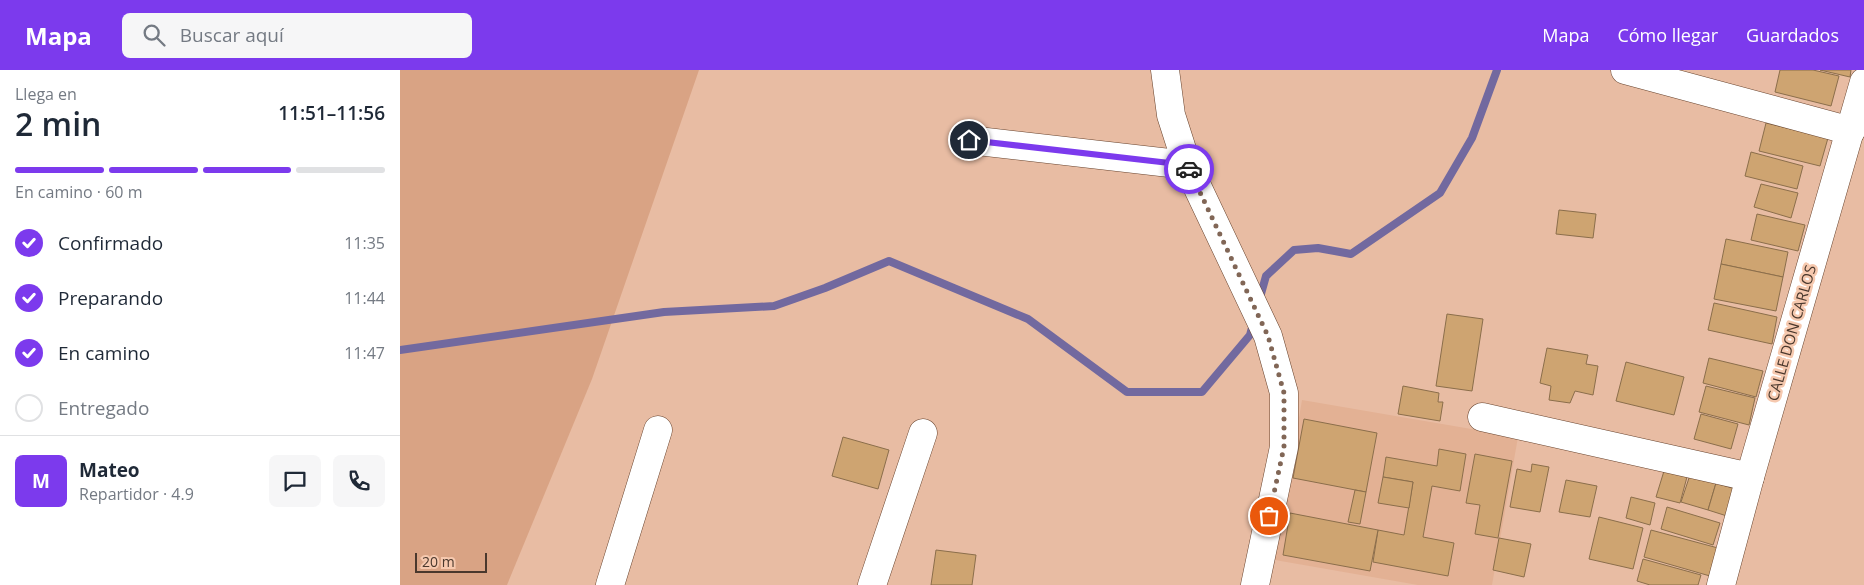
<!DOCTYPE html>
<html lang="es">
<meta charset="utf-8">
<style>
:root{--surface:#fff;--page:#f6f6f7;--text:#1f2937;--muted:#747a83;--line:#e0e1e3;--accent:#7c3aed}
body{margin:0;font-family:"Open Sans",sans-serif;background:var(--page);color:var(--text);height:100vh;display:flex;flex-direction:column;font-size:19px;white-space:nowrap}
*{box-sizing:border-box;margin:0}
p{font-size:16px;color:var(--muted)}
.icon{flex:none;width:28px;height:28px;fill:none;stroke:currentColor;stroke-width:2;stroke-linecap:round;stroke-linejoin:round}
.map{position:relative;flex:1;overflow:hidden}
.panel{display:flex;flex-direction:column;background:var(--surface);width:400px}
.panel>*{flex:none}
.scale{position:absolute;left:15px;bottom:12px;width:72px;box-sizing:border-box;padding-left:5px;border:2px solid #4a382d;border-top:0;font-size:14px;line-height:18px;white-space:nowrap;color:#4a382d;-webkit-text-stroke:4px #f6c9af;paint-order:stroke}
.pin{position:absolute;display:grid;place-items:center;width:42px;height:42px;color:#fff;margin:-21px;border:2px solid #fff;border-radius:50%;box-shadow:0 1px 5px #0007}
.courier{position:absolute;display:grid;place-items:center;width:50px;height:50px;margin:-25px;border:4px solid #7c3aed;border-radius:50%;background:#fff;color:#222;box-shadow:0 1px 6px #0007}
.head em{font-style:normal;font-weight:600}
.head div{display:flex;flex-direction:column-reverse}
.head{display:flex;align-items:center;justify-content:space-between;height:85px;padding:0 15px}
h1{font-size:32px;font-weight:600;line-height:38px}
.bar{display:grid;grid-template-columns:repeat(4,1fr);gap:8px 5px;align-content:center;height:60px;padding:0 15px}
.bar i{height:6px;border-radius:4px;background:var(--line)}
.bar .selected{background:var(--accent)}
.bar p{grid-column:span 4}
.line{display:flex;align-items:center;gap:12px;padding:0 15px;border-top:1px solid var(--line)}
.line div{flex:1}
.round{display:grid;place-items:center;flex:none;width:52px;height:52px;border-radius:8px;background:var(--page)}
ol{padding:0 15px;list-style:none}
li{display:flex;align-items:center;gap:15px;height:55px}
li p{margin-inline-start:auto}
li .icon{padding:5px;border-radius:50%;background:var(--accent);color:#fff;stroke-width:4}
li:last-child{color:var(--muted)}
li i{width:28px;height:28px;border:2px solid var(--line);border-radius:50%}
header{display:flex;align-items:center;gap:30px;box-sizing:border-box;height:70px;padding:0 25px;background:var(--accent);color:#fff}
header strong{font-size:24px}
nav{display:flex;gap:28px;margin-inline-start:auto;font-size:18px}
.search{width:350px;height:45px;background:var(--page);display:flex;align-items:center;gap:12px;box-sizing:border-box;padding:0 18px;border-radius:8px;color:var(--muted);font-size:19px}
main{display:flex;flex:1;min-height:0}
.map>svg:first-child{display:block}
.built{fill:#e3b194}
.green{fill:#d9a384}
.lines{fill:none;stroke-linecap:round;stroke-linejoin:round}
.stream{stroke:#72699f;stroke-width:8}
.building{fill:#cea471;stroke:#8b6e4b}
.minor-casing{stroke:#68432d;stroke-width:29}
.minor{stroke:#fff;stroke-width:28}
.done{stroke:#816656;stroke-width:5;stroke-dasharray:0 9}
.route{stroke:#7c3aed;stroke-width:6}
.labels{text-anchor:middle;stroke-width:5;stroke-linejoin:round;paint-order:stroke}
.street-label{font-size:15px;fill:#4a382d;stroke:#f6c9af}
</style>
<header>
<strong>Mapa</strong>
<div class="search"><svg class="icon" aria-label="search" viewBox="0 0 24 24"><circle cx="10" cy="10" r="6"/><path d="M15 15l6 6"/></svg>Buscar aquí</div>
<nav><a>Mapa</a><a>Cómo llegar</a><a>Guardados</a></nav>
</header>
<main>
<section class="panel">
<div class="head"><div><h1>2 min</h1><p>Llega en</p></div><em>11:51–11:56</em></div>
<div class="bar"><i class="selected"></i><i class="selected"></i><i class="selected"></i><i></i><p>En camino · 60 m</p></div>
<ol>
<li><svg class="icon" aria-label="check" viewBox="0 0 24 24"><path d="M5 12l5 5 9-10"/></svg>Confirmado<p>11:35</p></li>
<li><svg class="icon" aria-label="check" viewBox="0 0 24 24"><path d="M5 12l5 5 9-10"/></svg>Preparando<p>11:44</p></li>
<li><svg class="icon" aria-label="check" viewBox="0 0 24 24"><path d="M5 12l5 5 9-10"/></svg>En camino<p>11:47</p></li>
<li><i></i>Entregado</li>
</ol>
<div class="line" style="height:90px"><b class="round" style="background:var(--accent);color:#fff">M</b><div><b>Mateo</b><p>Repartidor · 4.9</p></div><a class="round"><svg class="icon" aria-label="chat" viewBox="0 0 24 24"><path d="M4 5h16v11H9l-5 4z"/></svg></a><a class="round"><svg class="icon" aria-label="phone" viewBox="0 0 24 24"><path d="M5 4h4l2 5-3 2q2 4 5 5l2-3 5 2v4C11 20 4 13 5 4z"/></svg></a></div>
</section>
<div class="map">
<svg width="1464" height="515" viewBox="0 0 1464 515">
<rect width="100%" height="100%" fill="#e8bca3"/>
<path class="built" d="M902,330l216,37 -26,148h-74l-143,-25z"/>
<path class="green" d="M0,0h299l-107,309 -85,206h-107z"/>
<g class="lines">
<g class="stream">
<path d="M859,231l7,-25 28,-26 24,-2 33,6 89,-61 32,-55 25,-68"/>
<path d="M0,280l264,-38 110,-6 51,-18 64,-27 139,58 99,73h75l48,-57 3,-11"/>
</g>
</g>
<g class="building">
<path d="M1380,0h33l26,6 -8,30 -56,-14z"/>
<path d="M1420,0h31l-1,7z"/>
<path d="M1366,53l62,15 -8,28 -61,-15z"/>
<path d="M1351,82l52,14 -6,23 -52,-13z"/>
<path d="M1361,114l37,9 -7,25 -37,-11z"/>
<path d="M1159,140l37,4 -3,24 -37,-4z"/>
<path d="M1357,144l48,11 -7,26 -47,-11z"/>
<path d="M1326,169l62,13 -5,25 -62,-13z"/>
<path d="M1321,194l62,13 -7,34 -62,-12z"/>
<path d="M1314,233l63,14 -5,27 -64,-14z"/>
<path d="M1047,244l36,5 -11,72 -36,-5z"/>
<path d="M1147,278l41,7 -2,9 12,2 -5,29 -18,-4 -5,12 -21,-3 2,-14 -11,-3z"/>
<path d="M1309,288l54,13 -7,26 -53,-14z"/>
<path d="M1226,292l58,15 -10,38 -58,-14z"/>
<path d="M1003,316l36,7 -1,9h5l-3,19 -42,-7z"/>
<path d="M1306,316l49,12 -6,27 -50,-13z"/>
<path d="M1301,344l37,10 -7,25 -37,-10z"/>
<path d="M904,349l73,14 -11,59 -73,-14z"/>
<path d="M443,367l46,13 -11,39 -46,-13z"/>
<path d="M1039,379l27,5 -6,37 -28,-5 -9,51 31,6 -6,33 -75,-14 5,-32 26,5 9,-53 -30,-5 3,-20 51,9z"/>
<path d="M1075,384l37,7 -14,77 -23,-4 5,-29 -14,-2z"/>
<path d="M1132,394l17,3 -9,45 -30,-5 7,-38 14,3z"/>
<path d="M1264,401l23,6 -7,26 -24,-6z"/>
<path d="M1290,405l26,8 -8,27 -27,-8z"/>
<path d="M983,407l30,5 -4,26 -31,-5z"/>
<path d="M1166,410l31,6 -7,31 -31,-5z"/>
<path d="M1316,413l19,6 -8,27 -19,-6z"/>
<path d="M955,420l11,2 -6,32 -12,-2z"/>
<path d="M1231,427l24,6 -5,22 -24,-7z"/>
<path d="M1267,437l53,16 -7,22 -52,-16z"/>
<path d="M890,443l88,17 -8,41 -87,-16z"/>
<path d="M1199,447l44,11 -10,41 -44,-10z"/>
<path d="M1251,460l67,18 -8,28 -66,-19z"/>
<path d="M1099,468l32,6 -7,33 -31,-7z"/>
<path d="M536,480l40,5 -4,30h-41z"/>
<path d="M1243,489l58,16 -3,10h-48l-13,-4z"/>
</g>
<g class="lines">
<g class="minor-casing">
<g id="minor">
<path d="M765,0l6,45 16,50 81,171 16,57v54l-29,138"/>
<path d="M1225,0l226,61"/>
<path d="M569,70l218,25"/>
<path d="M1082,347l268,60"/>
<path d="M210,515l48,-155"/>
<path d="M472,515l51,-152"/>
<path d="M1321,515l29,-108 114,-395"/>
</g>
</g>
<use href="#minor" class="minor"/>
</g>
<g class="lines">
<path class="done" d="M789,99l79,167 16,57v54l-15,69"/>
<path class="route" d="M569,70l218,25 2,4"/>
</g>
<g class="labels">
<g class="street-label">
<text transform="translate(1392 263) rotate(-74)" y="5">CALLE DON CARLOS</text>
</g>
</g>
</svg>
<div class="scale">20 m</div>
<div class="pin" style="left:869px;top:446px;background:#ea580c"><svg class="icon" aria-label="bag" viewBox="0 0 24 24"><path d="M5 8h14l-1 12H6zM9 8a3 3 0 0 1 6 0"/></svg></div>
<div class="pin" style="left:569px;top:70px;background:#1f2937"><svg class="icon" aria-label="home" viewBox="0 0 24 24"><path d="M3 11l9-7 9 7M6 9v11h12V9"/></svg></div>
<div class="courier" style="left:789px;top:99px"><svg class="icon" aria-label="car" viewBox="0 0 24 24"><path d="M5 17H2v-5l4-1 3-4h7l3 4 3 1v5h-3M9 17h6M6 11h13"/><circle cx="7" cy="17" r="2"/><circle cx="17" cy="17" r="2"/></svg></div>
</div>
</main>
